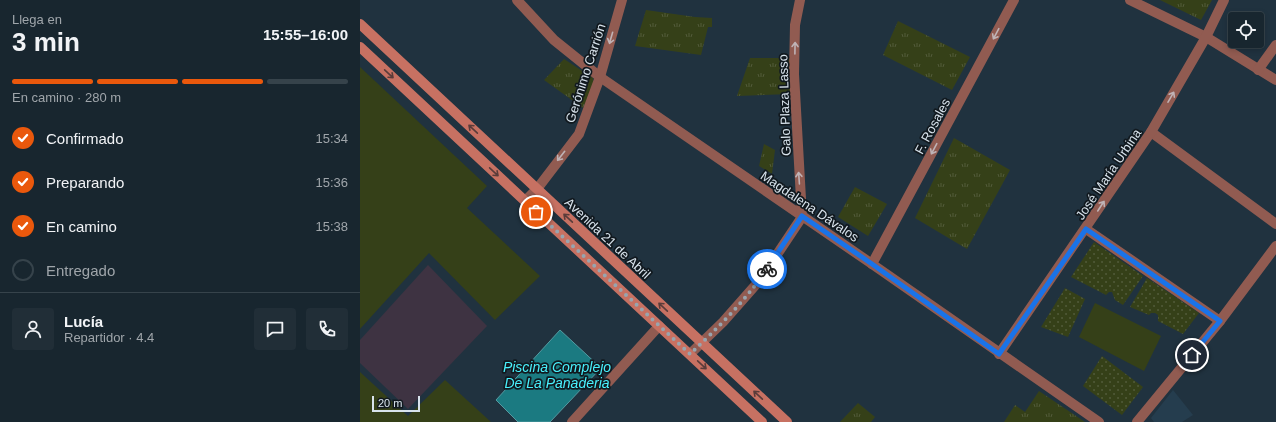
<!DOCTYPE html>
<html lang="es">
<meta charset="utf-8">
<style>
:root{--surface:#18262f;--page:#212e37;--text:#f1f3f6;--muted:#9fa5aa;--line:#36434b;--accent:#ea580c}
body{margin:0;font-family:Helvetica,sans-serif;background:var(--page);color:var(--text);height:100vh;display:flex;flex-direction:column;font-size:15px;white-space:nowrap}
*{box-sizing:border-box;margin:0}
p{font-size:13px;color:var(--muted)}
.icon{flex:none;width:22px;height:22px;fill:none;stroke:currentColor;stroke-width:2;stroke-linecap:round;stroke-linejoin:round}
.map{position:relative;flex:1;overflow:hidden}
.panel{display:flex;flex-direction:column;background:var(--surface);width:360px}
.panel>*{flex:none}
.fabs{position:absolute;left:868px;top:12px;display:grid;gap:8px}
.fabs a{display:grid;place-items:center;width:36px;height:36px;border-radius:4px;background:var(--surface);box-shadow:0 2px 6px #0003,0 0 0 1px var(--line);font-size:20px}
.scale{position:absolute;left:12px;bottom:10px;width:48px;box-sizing:border-box;padding-left:4px;border:2px solid #d8e3ec;border-top:0;font-size:11px;line-height:14px;white-space:nowrap;color:#d8e3ec;-webkit-text-stroke:3px #11191f;paint-order:stroke}
.pin{position:absolute;display:grid;place-items:center;width:34px;height:34px;color:#fff;margin:-17px;border:2px solid #fff;border-radius:50%;box-shadow:0 1px 4px #0007}
.courier{position:absolute;display:grid;place-items:center;width:40px;height:40px;margin:-20px;border:3px solid #1a73e8;border-radius:50%;background:#fff;color:#222;box-shadow:0 1px 5px #0007}
.headline em{font-style:normal;font-weight:700}
.headline div{display:flex;flex-direction:column-reverse}
.headline{display:flex;align-items:center;justify-content:space-between;height:68px;padding:0 12px}
h1{font-size:26px;font-weight:700;line-height:30px}
.bar{display:grid;grid-template-columns:repeat(4,1fr);gap:6px 4px;align-content:center;height:48px;padding:0 12px}
.bar i{height:5px;border-radius:3px;background:var(--line)}
.bar .active{background:var(--accent)}
.bar p{grid-column:span 4}
.line{display:flex;align-items:center;gap:10px;padding:0 12px;border-top:1px solid var(--line)}
.line div{flex:1}
.round{display:grid;place-items:center;flex:none;width:42px;height:42px;border-radius:4px;background:var(--page)}
ol{padding:0 12px;list-style:none}
li{display:flex;align-items:center;gap:12px;height:44px}
li p{margin-inline-start:auto}
li .icon{padding:4px;border-radius:50%;background:var(--accent);color:#fff;stroke-width:4}
li:last-child{color:var(--muted)}
li i{width:22px;height:22px;border:2px solid var(--line);border-radius:50%}
main{display:flex;flex:1;min-height:0}
.map>svg:first-child{display:block}
.built{fill:#253d4e}
.education{fill:#3e3342}
.grass{fill:url(#grass-tufts)}
.park{fill:url(#park-dots)}
.pitch{fill:#354018}
.water{fill:#1b7a81;stroke:#549aa1}
.lines{fill:none;stroke-linecap:round;stroke-linejoin:round}
.street{stroke:#915b51;stroke-width:10}
.secondary{stroke:#c77162;stroke-width:10}
.oneway{stroke:#bfb3b6}
.oneway2{stroke:#5a3c3a}
.done{stroke:#98a5af;stroke-width:4;stroke-dasharray:0 7.2}
.route{stroke:#1a73e8;stroke-width:5}
.labels{text-anchor:middle;stroke-width:3.5;stroke-linejoin:round;paint-order:stroke}
.street-label{font-size:13px;fill:#d8e3ec;stroke:#11191f}
.water-label{font-size:14px;font-style:italic;fill:#49f1fd;stroke:#11191f}
</style>
<main>
<section class="panel">
<div class="headline"><div><h1>3 min</h1><p>Llega en</p></div><em>15:55–16:00</em></div>
<div class="bar"><i class="active"></i><i class="active"></i><i class="active"></i><i></i><p>En camino · 280 m</p></div>
<ol>
<li><svg class="icon" aria-label="check" viewBox="0 0 24 24"><path d="M5 12l5 5 9-10"/></svg>Confirmado<p>15:34</p></li>
<li><svg class="icon" aria-label="check" viewBox="0 0 24 24"><path d="M5 12l5 5 9-10"/></svg>Preparando<p>15:36</p></li>
<li><svg class="icon" aria-label="check" viewBox="0 0 24 24"><path d="M5 12l5 5 9-10"/></svg>En camino<p>15:38</p></li>
<li><i></i>Entregado</li>
</ol>
<div class="line" style="height:72px"><a class="round"><svg class="icon" aria-label="person" viewBox="0 0 24 24"><circle cx="12" cy="8" r="4"/><path d="M4 21q1-7 8-7t8 7"/></svg></a><div><b>Lucía</b><p>Repartidor · 4.4</p></div><a class="round"><svg class="icon" aria-label="chat" viewBox="0 0 24 24"><path d="M4 5h16v11H9l-5 4z"/></svg></a><a class="round"><svg class="icon" aria-label="phone" viewBox="0 0 24 24"><path d="M5 4h4l2 5-3 2q2 4 5 5l2-3 5 2v4C11 20 4 13 5 4z"/></svg></a></div>
</section>
<div class="map">
<svg width="916" height="422" viewBox="0 0 916 422">
<defs>
<pattern id="grass-tufts" width="24" height="20" patternUnits="userSpaceOnUse"><rect width="24" height="20" fill="#354018"/><path d="M3 7l-1-3M5 7V3M7 7l1-3M15 17l-1-3M17 17v-4M19 17l1-3" fill="none" stroke="#525b3a"/></pattern>
<pattern id="park-dots" width="8" height="8" patternUnits="userSpaceOnUse"><rect width="8" height="8" fill="#354018"/><path d="M2 2h.1M6 6h.1" fill="none" stroke="#525b3a" stroke-width="1.8" stroke-linecap="round"/></pattern>
</defs>
<rect width="100%" height="100%" fill="#20323f"/>
<path class="built" d="M813,390l20,25 -11,7h-28l-3,-4z"/>
<path class="education" d="M68,265l59,61 -79,83 -48,-46v-23z"/>
<g class="grass">
<path d="M800,0h52l-11,20z"/>
<path d="M286,10l49,7 17,1v9h-4l-7,28 -66,-9z"/>
<path d="M538,21l72,36 -18,33 -69,-35z"/>
<path d="M390,58h42l-1,36 -54,2z"/>
<path d="M204,59l29,19 1,7 -11,23 -39,-28z"/>
<path d="M594,138l56,32 -43,79 -52,-31z"/>
<path d="M404,144l11,6 -3,24 -13,-8z"/>
<path d="M495,187l32,17 -19,32 -30,-19z"/>
<path d="M679,391l46,31h-81l11,-17 10,7z"/>
<path d="M498,403l17,14 -4,5h-31z"/>
</g>
<g class="park">
<path d="M734,242l49,34 -20,29 -8,-5 -3,-8h-3l-3,3 -35,-18z"/>
<path d="M787,278l52,35 -16,21 -25,-13v-6l-3,-2h-4l-2,2 -19,-8z"/>
<path d="M705,288l20,11 -17,38 -27,-10z"/>
<path d="M742,356l41,31 -21,28 -39,-29z"/>
</g>
<g class="pitch">
<path d="M0,67l127,119 -20,22 73,68 -45,44 -66,-67 -69,76z"/>
<path d="M735,303l66,33 -17,35 -65,-34z"/>
<path d="M0,372l48,44 37,-36 46,42h-131z"/>
</g>
<path class="water" d="M200,330l41,38 -51,54h-32l-22,-22z"/>
<g class="lines">
<g class="street">
<path d="M157,0l37,40 46,37 272,187 227,158"/>
<path d="M770,0l76,37 70,43"/>
<path d="M898,70l18,-25"/>
<path d="M791,132l125,92"/>
<path d="M165,201l12,-12 42,-55 21,-57 22,-77"/>
<path d="M726,229l134,92"/>
<path d="M512,264l142,-264"/>
<path d="M330,354l33,-32 37,-42 42,-63 -8,-143 1,-49 5,-25"/>
<path d="M639,354l152,-222 55,-95 18,-37"/>
<path d="M212,422l87,-96"/>
<path d="M777,422l83,-101 56,-75"/>
</g>
<g class="secondary">
<path d="M0,24l427,398"/>
<path d="M0,47l402,375"/>
</g>
</g>
<defs><path id="oneway-shaft" d="M-6 0H5M1.5-3L5.5 0L1.5 3" fill="none" stroke-width="1.6" stroke-linecap="round" stroke-linejoin="round"/></defs>
<g class="oneway">
<use href="#oneway-shaft" transform="translate(636 34) rotate(118)"/>
<use href="#oneway-shaft" transform="translate(251 38) rotate(106)"/>
<use href="#oneway-shaft" transform="translate(435 48) rotate(-89)"/>
<use href="#oneway-shaft" transform="translate(811 97) rotate(-60)"/>
<use href="#oneway-shaft" transform="translate(574 149) rotate(118)"/>
<use href="#oneway-shaft" transform="translate(201 156) rotate(128)"/>
<use href="#oneway-shaft" transform="translate(439 178) rotate(-94)"/>
<use href="#oneway-shaft" transform="translate(741 206) rotate(-57)"/>
</g>
<g class="oneway2">
<use href="#oneway-shaft" transform="translate(29 74) rotate(43)"/>
<use href="#oneway-shaft" transform="translate(113 129) rotate(-137)"/>
<use href="#oneway-shaft" transform="translate(134 172) rotate(43)"/>
<use href="#oneway-shaft" transform="translate(208 218) rotate(-137)"/>
<use href="#oneway-shaft" transform="translate(303 307) rotate(-137)"/>
<use href="#oneway-shaft" transform="translate(342 365) rotate(43)"/>
<use href="#oneway-shaft" transform="translate(398 395) rotate(-137)"/>
</g>
<g class="lines">
<path class="done" d="M176,212l154,142c26,-24 57,-55 77,-85"/>
<path class="route" d="M407,269l35,-53 70,48 127,90 87,-125 134,92 -28,34"/>
</g>
<g class="labels">
<g class="street-label">
<text transform="translate(225 73) rotate(-72)" y="5">Gerónimo Carrión</text>
<text transform="translate(424 105) rotate(-92)" y="5">Galo Plaza Lasso</text>
<text transform="translate(572 126) rotate(-62)" y="5">F. Rosales</text>
<text transform="translate(748 174) rotate(-56)" y="5">José María Urbina</text>
<text transform="translate(450 206) rotate(34)" y="5">Magdalena Dávalos</text>
<text transform="translate(248 238) rotate(43)" y="5">Avenida 21 de Abril</text>
</g>
<g class="water-label">
<text x="197" y="372">Piscina Complejo<tspan x="197" dy="16">De La Panaderia</tspan></text>
</g>
</g>
</svg>
<div class="fabs">
<a><svg class="icon" aria-label="locate" viewBox="0 0 24 24"><circle cx="12" cy="12" r="6"/><path d="M12 2v4M12 18v4M2 12h4M18 12h4"/></svg></a>
</div>
<div class="scale">20 m</div>
<div class="pin" style="left:176px;top:212px;background:#ea580c"><svg class="icon" aria-label="bag" viewBox="0 0 24 24"><path d="M5 8h14l-1 12H6zM9 8a3 3 0 0 1 6 0"/></svg></div>
<div class="pin" style="left:832px;top:355px;background:#1f2937"><svg class="icon" aria-label="home" viewBox="0 0 24 24"><path d="M3 11l9-7 9 7M6 9v11h12V9"/></svg></div>
<div class="courier" style="left:407px;top:269px"><svg class="icon" aria-label="bike" viewBox="0 0 24 24"><circle cx="6" cy="16" r="4"/><circle cx="18" cy="16" r="4"/><path d="M6 16l4-8h5l3 8M10 8l3 8H6M13 5h3"/></svg></div>
</div>
</main>
